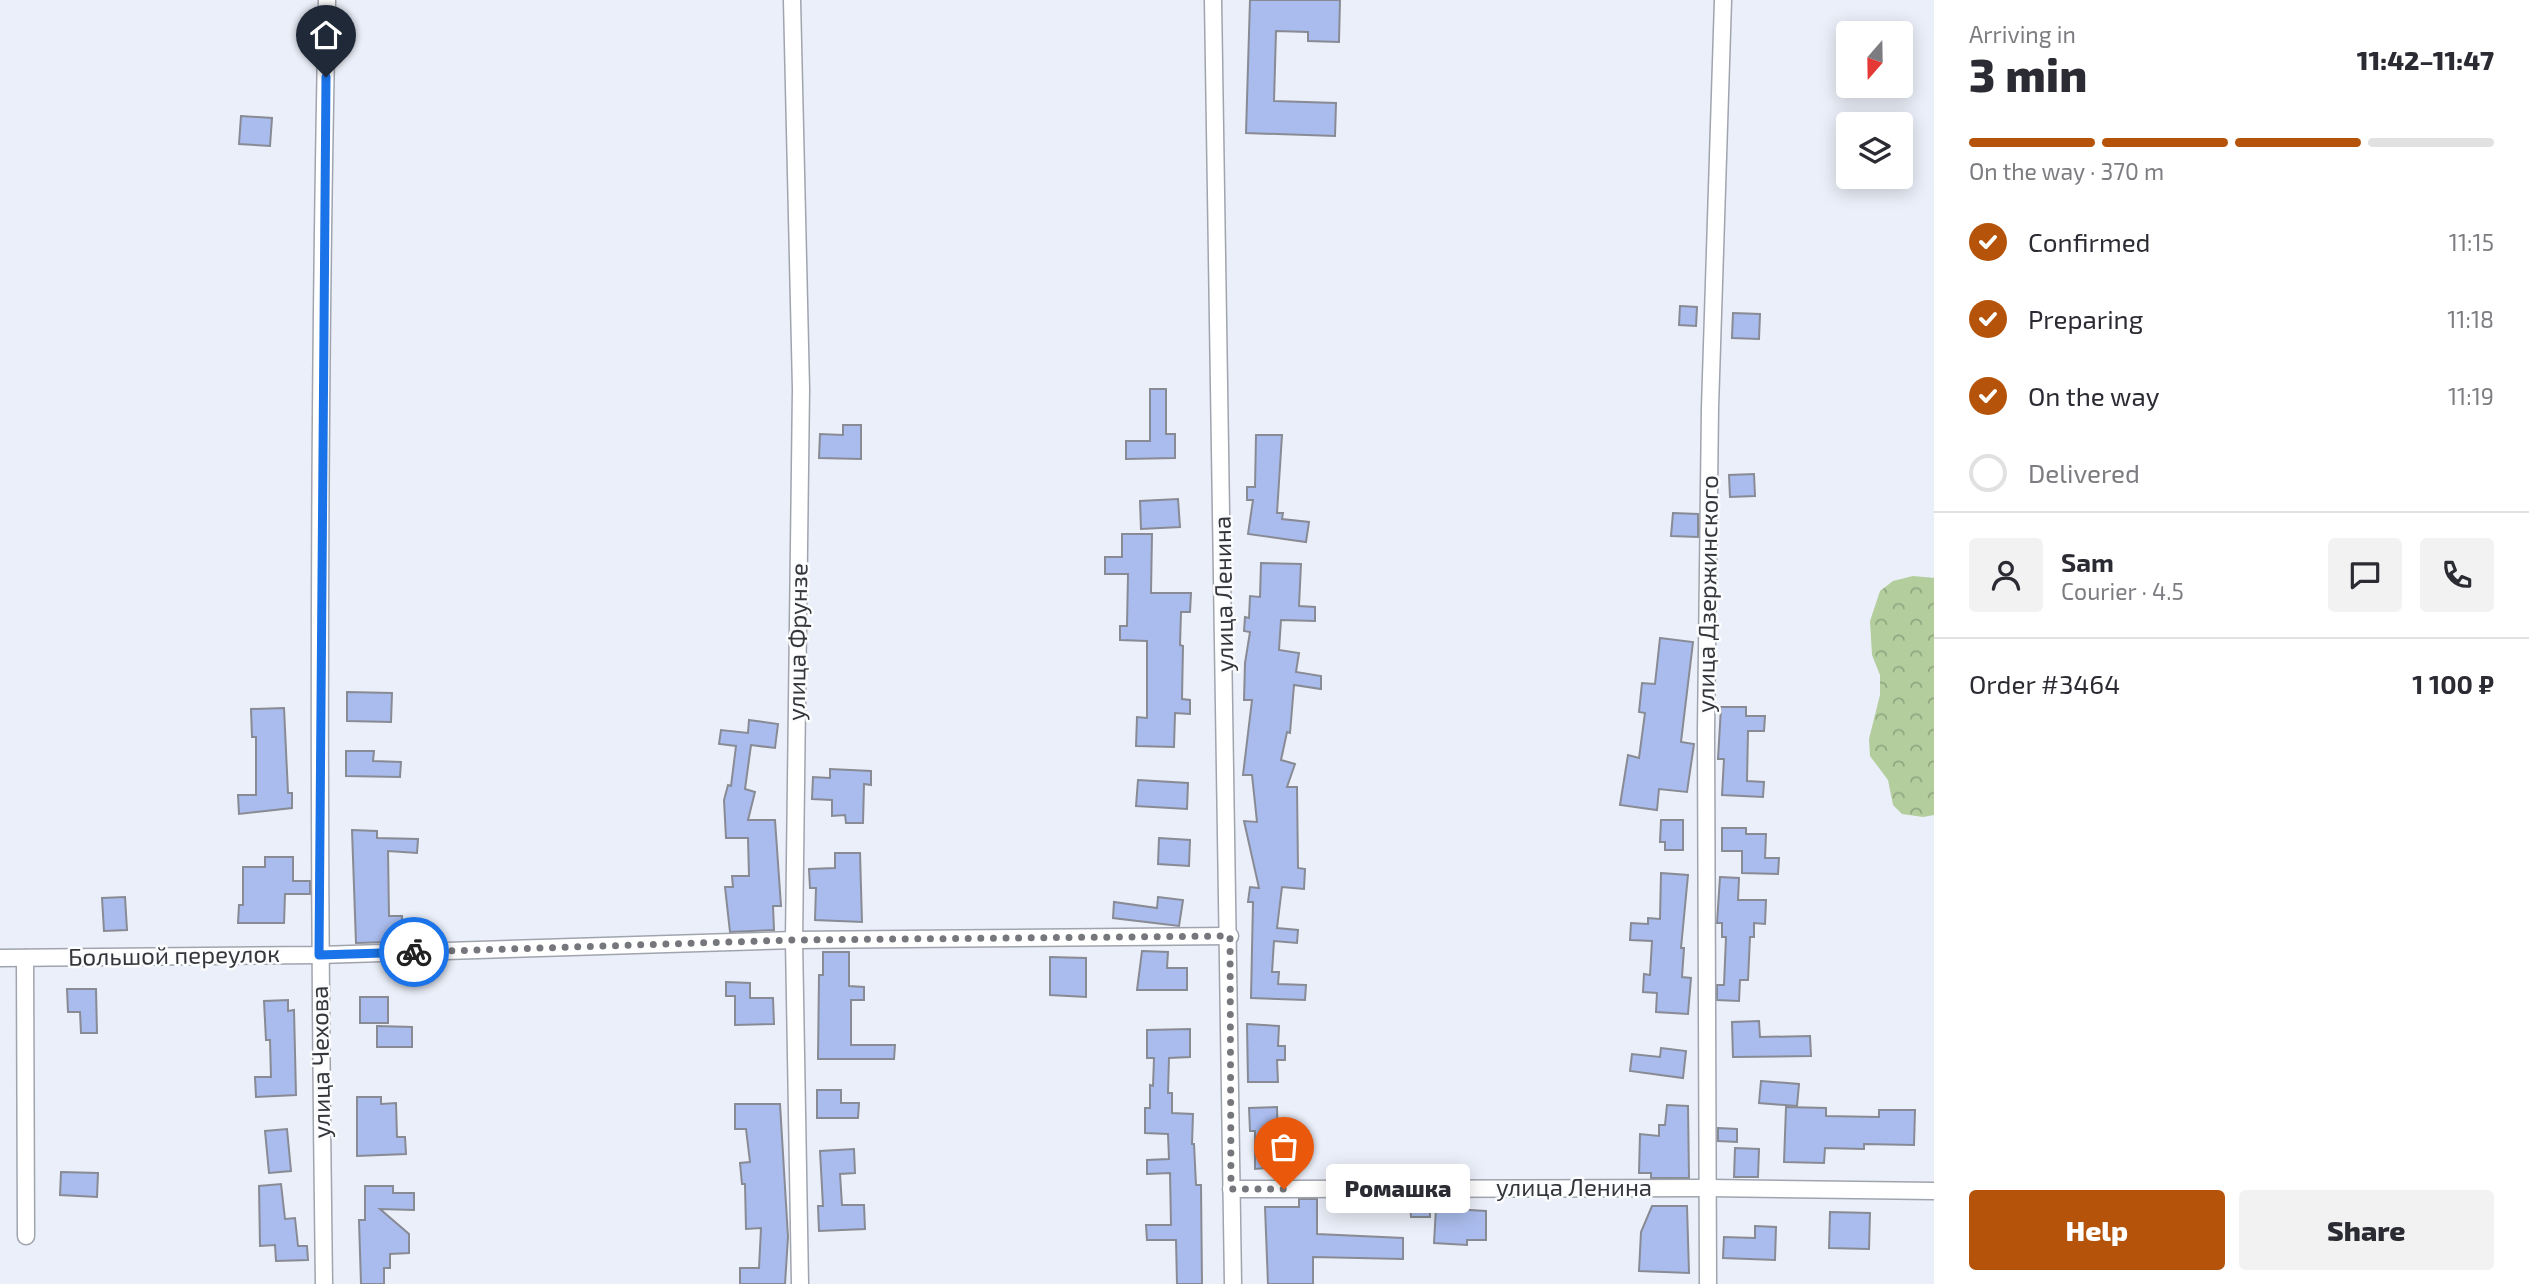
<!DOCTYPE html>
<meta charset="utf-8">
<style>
:root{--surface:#fff;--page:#f2f2f3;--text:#2b2b33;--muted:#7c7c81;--line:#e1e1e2;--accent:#b45309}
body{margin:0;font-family:"Exo 2",sans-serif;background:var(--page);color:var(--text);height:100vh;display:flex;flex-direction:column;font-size:26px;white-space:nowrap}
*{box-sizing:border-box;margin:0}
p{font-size:23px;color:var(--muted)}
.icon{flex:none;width:38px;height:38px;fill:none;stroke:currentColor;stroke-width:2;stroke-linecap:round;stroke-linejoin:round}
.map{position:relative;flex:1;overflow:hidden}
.drawer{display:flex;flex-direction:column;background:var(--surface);width:595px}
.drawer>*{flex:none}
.needle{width:46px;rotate:200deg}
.buttons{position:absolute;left:1836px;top:21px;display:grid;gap:14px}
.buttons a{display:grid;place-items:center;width:77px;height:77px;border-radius:7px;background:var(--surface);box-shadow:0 4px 18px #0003;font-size:35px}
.pin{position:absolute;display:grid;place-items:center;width:60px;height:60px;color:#fff;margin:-72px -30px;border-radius:50% 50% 50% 0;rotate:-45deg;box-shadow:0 0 7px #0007}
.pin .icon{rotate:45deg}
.courier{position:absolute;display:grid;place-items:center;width:70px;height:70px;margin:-35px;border:5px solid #1a73e8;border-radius:50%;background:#fff;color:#222;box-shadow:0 2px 9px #0007}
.bubble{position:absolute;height:49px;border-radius:7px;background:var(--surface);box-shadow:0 4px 18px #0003;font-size:23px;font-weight:800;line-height:49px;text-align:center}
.summary em{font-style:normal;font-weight:800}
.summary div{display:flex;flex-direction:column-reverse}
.summary{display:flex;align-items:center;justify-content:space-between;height:119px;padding:0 35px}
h1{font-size:46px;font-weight:800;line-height:52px}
.bar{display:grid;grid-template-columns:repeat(4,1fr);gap:10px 7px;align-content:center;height:84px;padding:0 35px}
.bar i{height:9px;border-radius:5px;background:var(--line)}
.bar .current{background:var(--accent)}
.bar p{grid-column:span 4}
.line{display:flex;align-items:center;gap:18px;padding:0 35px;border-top:2px solid var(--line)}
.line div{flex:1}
.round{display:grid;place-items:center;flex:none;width:74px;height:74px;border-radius:7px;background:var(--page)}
ol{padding:0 35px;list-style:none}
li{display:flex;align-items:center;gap:21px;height:77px}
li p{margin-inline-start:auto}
li .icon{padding:7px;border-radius:50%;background:var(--accent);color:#fff;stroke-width:4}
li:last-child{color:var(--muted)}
li i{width:38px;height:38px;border:4px solid var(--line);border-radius:50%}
.button{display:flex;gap:14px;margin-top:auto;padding:14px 35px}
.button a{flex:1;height:80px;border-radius:7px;background:var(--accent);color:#fff;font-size:28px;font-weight:800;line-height:80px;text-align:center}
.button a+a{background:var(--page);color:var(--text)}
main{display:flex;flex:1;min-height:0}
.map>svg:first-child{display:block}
.forest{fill:url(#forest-crowns)}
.building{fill:#aabced;stroke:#888b94;stroke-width:2}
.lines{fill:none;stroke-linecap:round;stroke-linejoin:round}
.street-casing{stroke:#a0a4ae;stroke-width:19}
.street{stroke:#fff;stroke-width:16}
.done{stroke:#75777d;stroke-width:7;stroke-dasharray:0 12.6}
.route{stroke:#1a73e8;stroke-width:9}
.labels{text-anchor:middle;stroke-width:5;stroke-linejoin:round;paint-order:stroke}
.street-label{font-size:24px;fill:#35363a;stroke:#fbfcfe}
</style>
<main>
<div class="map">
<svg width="1934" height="1284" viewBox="0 0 1934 1284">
<defs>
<pattern id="forest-crowns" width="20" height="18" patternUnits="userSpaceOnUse" patternTransform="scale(1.75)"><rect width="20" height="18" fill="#b3cd9d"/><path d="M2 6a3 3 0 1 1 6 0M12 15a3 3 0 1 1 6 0" fill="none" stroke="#92a781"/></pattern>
</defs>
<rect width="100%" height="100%" fill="#ebeff9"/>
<path class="forest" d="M1913,576l21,2v237l-11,2 -21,-3 -9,-9 -5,-25 -18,-24 -1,-17 11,-44v-20l-8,-20 -2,-34 10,-30 13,-10z"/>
<g class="building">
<path d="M1250,0h90l-1,42 -31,-1v-9l-32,-1 -2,70 62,2 -1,33 -89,-3z"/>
<path d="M241,116l31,2 -2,28 -31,-2z"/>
<path d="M1680,306l17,1 -1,19 -17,-1z"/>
<path d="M1733,313l27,1 -1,25 -27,-1z"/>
<path d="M1150,389h16v45h9v24l-49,1v-18h24z"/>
<path d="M843,425h18v34l-42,-1 1,-24 23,1z"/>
<path d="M1256,435h26l-5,78h6l-1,6 27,3 -3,20 -58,-8 5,-34h-6v-13h8z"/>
<path d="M1754,474l1,22 -25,1 -1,-22z"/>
<path d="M1178,499l2,28 -39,2 -1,-28z"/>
<path d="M1673,513l25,1v23l-27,-1z"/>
<path d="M1122,534h30l-1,59h40l-1,19h-9l-1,33 3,1 -1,53 8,1v14l-15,-1 -1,34 -38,-1 1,-29 10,1v-77l-27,-1v-14h7l1,-52h-23v-17h17z"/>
<path d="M1261,563l40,1 -2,42 16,1v14l-34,-1 -2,30 20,3 -3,19 25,4v13l-27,-4 -4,48 -3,-1 -6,28 14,4 -8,23h10l1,81 7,1 -1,20 -22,-2 -5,41 21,2 -1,13 -23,-2 -2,31h7l-1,12 28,1 -1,15 -54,-2 2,-96h-5l2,-15 9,1 -15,-67 13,1 -5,-47h-9l9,-75h-8l1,-37 5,-31 -6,-1 1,-14 4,1 1,-22 10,1z"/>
<path d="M1660,638l33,4 -12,100 13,2 -7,48 -28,-3 -2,21 -37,-5 8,-50 11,3 6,-45 -6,-1 3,-29 13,1z"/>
<path d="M347,692l45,1 -1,29 -44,-1z"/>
<path d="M1721,707h25v9h19l-1,15h-16l-1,50 17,1 -1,15 -41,-2 2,-36h-6z"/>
<path d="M284,708l4,85h4v15l-53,6 -1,-19h18v-58h-4l-1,-28z"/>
<path d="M749,720l29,4 -3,24 -24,-3 -6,44 10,3 -7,28h27l6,86h-8l1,24 -44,2 -5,-45h8l-1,-11h17l-1,-38h-22l-2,-38 4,-15 3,1 5,-40 -17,-2 2,-14 27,3z"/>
<path d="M346,751h28l-1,10 28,1 -1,15 -54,-1z"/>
<path d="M830,769l41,2v14l-7,-1 -1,39h-17l-1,-8 -13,1v-16l-20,-1 1,-22 17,1z"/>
<path d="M1138,780l50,3 -1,26 -51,-3z"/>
<path d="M1661,820h22v30h-18v-8h-5z"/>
<path d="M1722,828h24v6h20l-1,24h14l-1,16 -36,-1v-22h-20z"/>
<path d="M352,830l25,1v7l41,1 -1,14 -29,-2 1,65h13l1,14 -11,1v11l-36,1z"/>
<path d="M1159,838l31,2 -1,26 -31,-2z"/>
<path d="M835,853h25l2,69 -47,-2 1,-32h-6l-1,-19 26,-1z"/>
<path d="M265,857h28v24h17v13h-25l-1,29h-46l1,-18h4v-38h22z"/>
<path d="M1661,873l27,2 -7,73h3l-2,29 9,1 -3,36 -32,-2 1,-19 -14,-1 1,-18 6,1 2,-34 -22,-1 1,-17 17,1v-6l12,1z"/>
<path d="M1720,877l19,1 -1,22h28l-1,24 -11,-1v14h-4l-2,43h-8l-1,21 -22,-1v-15h7l2,-48h-4v-14h-5z"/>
<path d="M125,897l2,33 -23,1 -2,-33z"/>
<path d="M1158,897l25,3 -4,26 -66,-8 1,-16 43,6z"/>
<path d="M1142,951l26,1 -1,16h20v22h-50z"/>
<path d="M823,952h26v34l15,1v13h-13v45h44l-1,14h-76l1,-84h4z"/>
<path d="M1050,957l36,1v39l-36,-2z"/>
<path d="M726,982l24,1v15h23l1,26 -39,1v-29h-9z"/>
<path d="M67,989h29l1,44h-16l-1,-21h-12z"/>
<rect x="360" y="997" width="28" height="26"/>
<path d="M288,1000v11l6,-1 2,85 -40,2 -1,-20h16l-1,-37h-4l-2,-39z"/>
<path d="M1759,1021l1,16 50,-1 1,20 -78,1 -1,-35z"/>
<path d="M1247,1024l32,2 -1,20h7v14h-8l1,22h-30z"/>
<path d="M377,1026l35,1v20h-35z"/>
<path d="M1190,1029v28l-21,1 -1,35h4v20l21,1 -1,30h2l2,41h5l1,99h-25l-1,-44h-29l-1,-15h25l-1,-52 -23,1v-14l22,-1 -1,-25 -23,-1v-25h5v-23l3,1 1,-28h-7v-28z"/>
<path d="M1661,1048l25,3 -3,27 -53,-7 2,-17 28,3z"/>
<path d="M1761,1081l38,3 -2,22 -38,-3z"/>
<path d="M817,1090h24v13h18l-1,15h-41z"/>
<path d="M357,1097h24v7l15,-1 1,34h8l1,17 -49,2z"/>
<path d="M735,1104h45l8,133 -3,47h-45v-16h19l2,-40 -15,1 -1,-45h-3l-2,-21 10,-1 -4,-33h-11z"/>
<path d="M1667,1105l21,1 1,72h-38v-5h-12l1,-39 19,2v-11h6z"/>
<path d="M1277,1107l1,42h19v16l-42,4v-38h-5l-1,-23z"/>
<path d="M1786,1107l40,1v8l53,1v-7h36l-1,35 -50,-1v5l-39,-1 -1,15 -40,-1z"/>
<path d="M1718,1128l19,1v13l-19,-1z"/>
<path d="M287,1129l4,42 -22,2 -4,-42z"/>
<path d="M1735,1148l24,1 -1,28h-24z"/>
<path d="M854,1149l1,24 -15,1 2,31h22l1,24 -46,2 -1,-25h5l-3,-55z"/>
<path d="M61,1172l37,1 -1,24 -37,-2z"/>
<path d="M281,1184l4,35 10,-1 3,28h9l1,14 -32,1 -1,-16 -15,1 -1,-60z"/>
<path d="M365,1186h28v7h21v17l-34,-1 29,25v19l-19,1v14h-6v16h-23l-2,-64h6z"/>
<path d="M1299,1199h18v35l86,4v21l-90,-2v27h-45l-3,-77h34z"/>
<path d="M1410,1203h20v14h-19z"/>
<path d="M1652,1206h35l2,67 -50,-2 2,-39z"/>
<path d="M1436,1208l50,3v29h-19v5l-33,-2z"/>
<path d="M1830,1212l40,1 -1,36 -40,-1z"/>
<path d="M1755,1226l21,1 -1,33 -52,-2 1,-21 31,1z"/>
</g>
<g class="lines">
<g class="street-casing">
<g id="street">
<path d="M792,0l9,389 -7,551 6,344"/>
<path d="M1213,0l20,1284"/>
<path d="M0,958l319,-3 475,-15 436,-4"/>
<path d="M25,958l1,278"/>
<path d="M1231,1189l477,-1 226,3"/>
<path d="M324,1284c-6,-428 -6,-856 3,-1284"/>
<path d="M1708,1284l-2,-552 4,-324 13,-408"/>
</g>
</g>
<use href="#street" class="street"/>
</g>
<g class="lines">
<path class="done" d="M414,952l380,-12 436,-4 1,253h53"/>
<path class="route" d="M326,77l-7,878 95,-3"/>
</g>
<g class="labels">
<g class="street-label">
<text transform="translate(1224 594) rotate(-91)" y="8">улица Ленина</text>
<text transform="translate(1708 594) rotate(-89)" y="8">улица Дзержинского</text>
<text transform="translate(798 642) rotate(-89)" y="8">улица Фрунзе</text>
<text transform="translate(174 956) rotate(-1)" y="8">Большой переулок</text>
<text transform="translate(321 1062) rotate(-91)" y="8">улица Чехова</text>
<text x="1574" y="1196">улица Ленина</text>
</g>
</g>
</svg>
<div class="buttons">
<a><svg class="needle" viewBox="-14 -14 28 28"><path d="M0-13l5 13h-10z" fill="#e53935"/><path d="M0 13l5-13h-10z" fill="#7c7c81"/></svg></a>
<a><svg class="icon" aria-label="layers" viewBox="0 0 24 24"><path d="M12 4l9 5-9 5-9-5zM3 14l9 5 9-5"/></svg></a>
</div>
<div class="pin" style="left:1284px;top:1189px;background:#ea580c"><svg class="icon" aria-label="bag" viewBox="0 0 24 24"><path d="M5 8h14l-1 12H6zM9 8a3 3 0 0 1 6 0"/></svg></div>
<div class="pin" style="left:326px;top:77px;background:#1f2937"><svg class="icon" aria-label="home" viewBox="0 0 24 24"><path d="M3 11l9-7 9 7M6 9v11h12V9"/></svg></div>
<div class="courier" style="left:414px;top:952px"><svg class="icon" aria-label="bike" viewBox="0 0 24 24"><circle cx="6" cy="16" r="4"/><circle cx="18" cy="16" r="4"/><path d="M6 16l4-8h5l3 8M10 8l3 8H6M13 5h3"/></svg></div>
<div class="bubble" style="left:1326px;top:1164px;width:144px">Ромашка</div>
</div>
<section class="drawer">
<div class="summary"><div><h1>3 min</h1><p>Arriving in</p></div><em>11:42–11:47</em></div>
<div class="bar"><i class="current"></i><i class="current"></i><i class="current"></i><i></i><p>On the way · 370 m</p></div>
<ol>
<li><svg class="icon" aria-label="check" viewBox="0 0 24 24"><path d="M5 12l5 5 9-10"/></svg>Confirmed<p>11:15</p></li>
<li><svg class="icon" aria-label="check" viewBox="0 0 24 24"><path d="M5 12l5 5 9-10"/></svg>Preparing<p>11:18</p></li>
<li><svg class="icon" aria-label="check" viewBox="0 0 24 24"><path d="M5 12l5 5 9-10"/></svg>On the way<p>11:19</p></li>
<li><i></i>Delivered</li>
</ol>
<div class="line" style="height:126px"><a class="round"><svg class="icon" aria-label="person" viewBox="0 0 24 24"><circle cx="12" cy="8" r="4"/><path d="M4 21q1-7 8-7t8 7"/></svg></a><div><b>Sam</b><p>Courier · 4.5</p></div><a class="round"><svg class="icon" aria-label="chat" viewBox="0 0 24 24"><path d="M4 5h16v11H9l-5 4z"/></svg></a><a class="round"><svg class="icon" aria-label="phone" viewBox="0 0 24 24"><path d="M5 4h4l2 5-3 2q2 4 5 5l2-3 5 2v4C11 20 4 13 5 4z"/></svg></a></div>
<div class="line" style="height:91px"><div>Order #3464</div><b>1 100 ₽</b></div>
<div class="button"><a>Help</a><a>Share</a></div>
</section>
</main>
